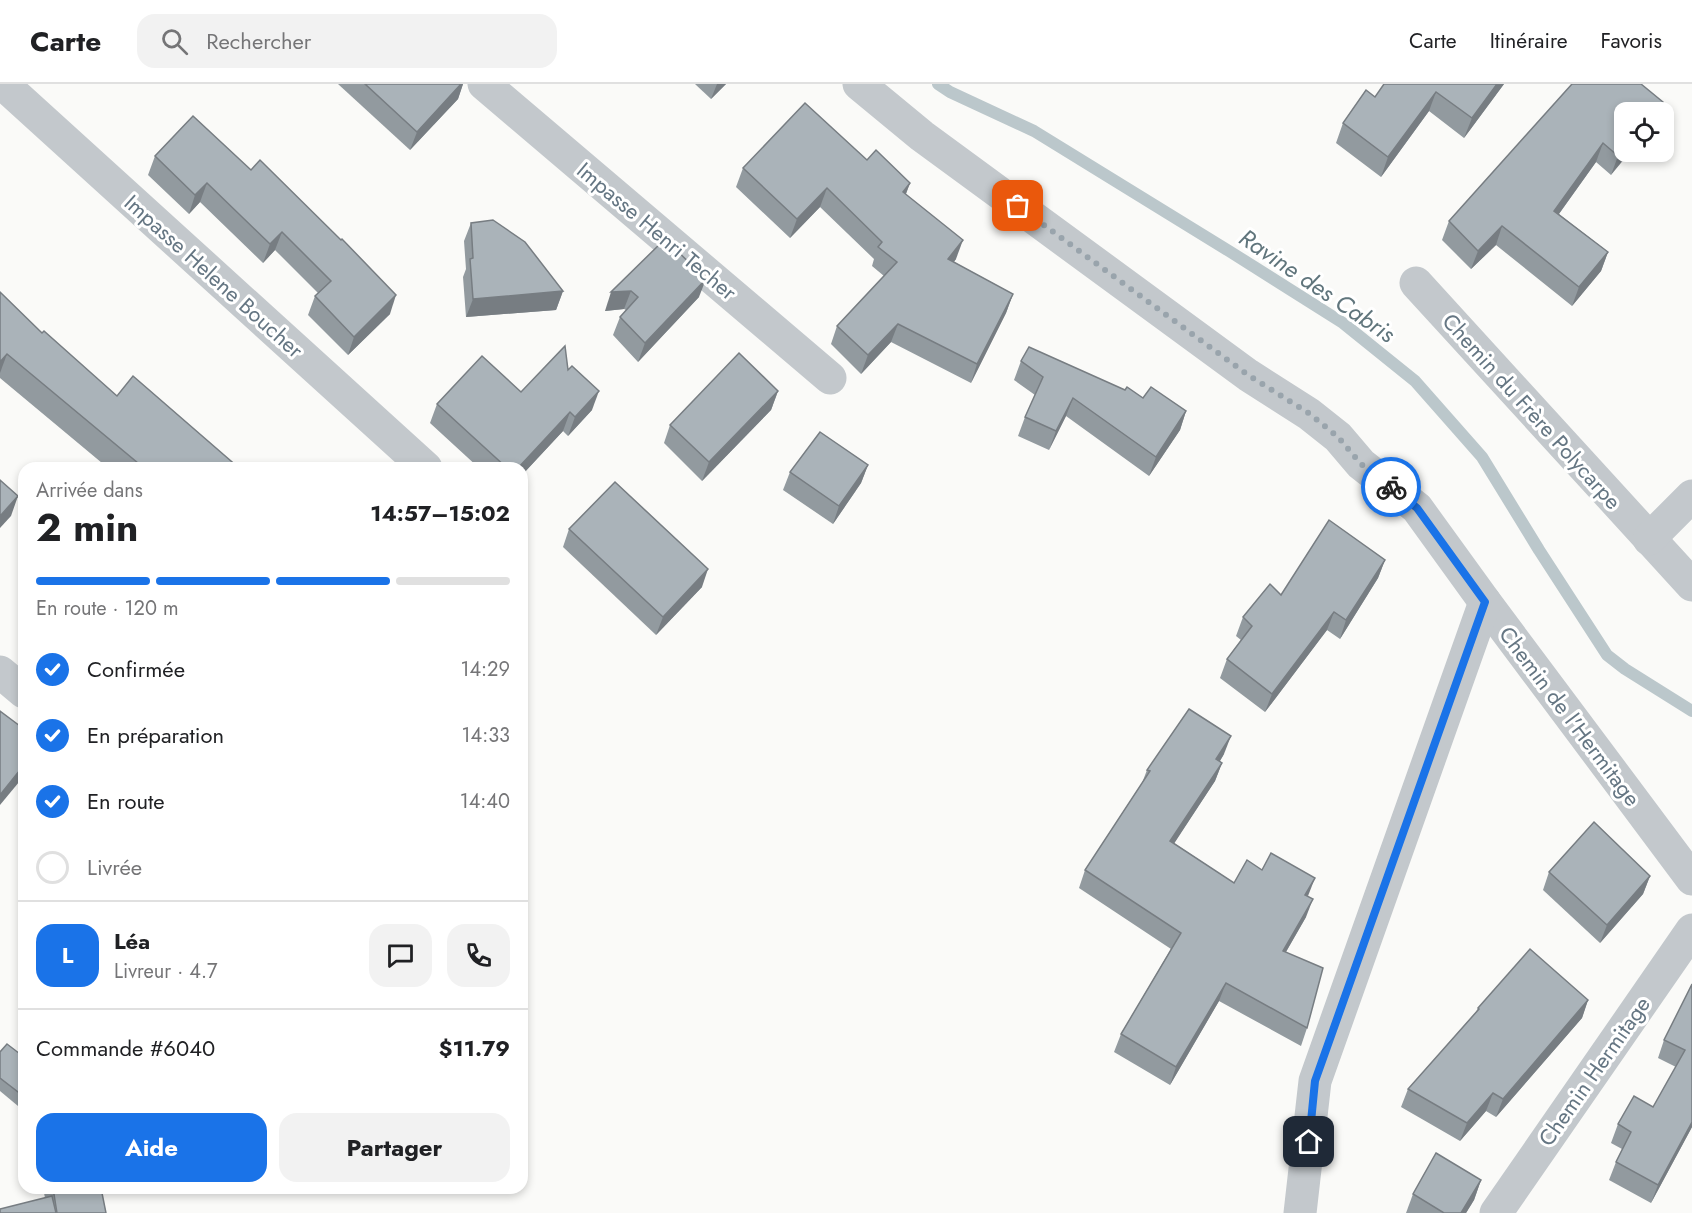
<!DOCTYPE html>
<html lang="fr">
<meta charset="utf-8">
<style>
:root{--surface:#fff;--page:#f2f2f2;--text:#202124;--muted:#757577;--line:#e0e0e0;--accent:#1a73e8}
body{margin:0;font-family:Jost,sans-serif;background:var(--page);color:var(--text);height:100vh;display:flex;flex-direction:column;font-size:22px;white-space:nowrap}
*{box-sizing:border-box;margin:0}
p{font-size:20px;color:var(--muted)}
.icon{flex:none;width:33px;height:33px;fill:none;stroke:currentColor;stroke-width:2;stroke-linecap:round;stroke-linejoin:round}
.map{position:relative;flex:1;overflow:hidden}
.drawer{position:absolute;left:18px;top:378px;width:510px;height:732px;display:flex;flex-direction:column;background:var(--surface);border-radius:18px;box-shadow:0 3px 9px #0003}
.drawer>*{flex:none}
.tools{position:absolute;left:1614px;top:18px;display:grid;gap:12px}
.tools a{display:grid;place-items:center;width:60px;height:60px;border-radius:12px;background:var(--surface);box-shadow:0 3px 9px #0003;font-size:30px}
.pin{position:absolute;display:grid;place-items:center;width:51px;height:51px;color:#fff;margin:-26px;border-radius:12px;box-shadow:0 3px 9px #0006}
.courier{position:absolute;display:grid;place-items:center;width:60px;height:60px;margin:-30px;border:4px solid #1a73e8;border-radius:50%;background:#fff;color:#222;box-shadow:0 2px 8px #0007}
.headline em{font-style:normal;font-weight:700}
.headline div{display:flex;flex-direction:column-reverse}
.headline{display:flex;align-items:center;justify-content:space-between;height:102px;padding:0 18px}
h1{font-size:39px;font-weight:700;line-height:45px}
.bar{display:grid;grid-template-columns:repeat(4,1fr);gap:9px 6px;align-content:center;height:72px;padding:0 18px}
.bar i{height:8px;border-radius:4px;background:var(--line)}
.bar .on{background:var(--accent)}
.bar p{grid-column:span 4}
.line{display:flex;align-items:center;gap:15px;padding:0 18px;border-top:2px solid var(--line)}
.line div{flex:1}
.round{display:grid;place-items:center;flex:none;width:63px;height:63px;border-radius:18px;background:var(--page)}
ol{padding:0 18px;list-style:none}
li{display:flex;align-items:center;gap:18px;height:66px}
li p{margin-inline-start:auto}
li .icon{padding:6px;border-radius:50%;background:var(--accent);color:#fff;stroke-width:4}
li:last-child{color:var(--muted)}
li i{width:33px;height:33px;border:3px solid var(--line);border-radius:50%}
.action{display:flex;gap:12px;margin-top:auto;padding:12px 18px}
.action a{flex:1;height:69px;border-radius:18px;background:var(--accent);color:#fff;font-size:24px;font-weight:700;line-height:69px;text-align:center}
.action a+a{background:var(--page);color:var(--text)}
header{display:flex;align-items:center;gap:36px;box-sizing:border-box;height:84px;padding:0 30px;background:var(--surface);border-bottom:2px solid var(--line)}
header strong{font-size:28px}
nav{display:flex;gap:33px;margin-inline-start:auto;font-size:21px}
.search{width:420px;height:54px;background:var(--page);display:flex;align-items:center;gap:15px;box-sizing:border-box;padding:0 21px;border-radius:18px;color:var(--muted);font-size:22px}
.map>svg:first-child{display:block}
.lines{fill:none;stroke-linecap:round;stroke-linejoin:round}
.stream{stroke:#bbc7cb;stroke-width:12}
.minor{stroke:#c3c8cc;stroke-width:33}
.wall{fill:#929a9f}
.shaded-wall{fill:#777d82}
.building{fill:#aab3b9;stroke:#777d82;stroke-width:1.5}
.done{stroke:#99a4ac;stroke-width:6;stroke-dasharray:0 10.8}
.route{stroke:#1a73e8;stroke-width:8}
.labels{text-anchor:middle;stroke-width:6;stroke-linejoin:round;paint-order:stroke}
.street-label{font-size:22px;fill:#657683;stroke:#fff}
.water-label{font-size:24px;font-style:italic;fill:#60757c;stroke:#fff}
</style>
<header>
<strong>Carte</strong>
<div class="search"><svg class="icon" aria-label="search" viewBox="0 0 24 24"><circle cx="10" cy="10" r="6"/><path d="M15 15l6 6"/></svg>Rechercher</div>
<nav><a>Carte</a><a>Itinéraire</a><a>Favoris</a></nav>
</header>
<div class="map">
<svg width="1692" height="1129" viewBox="0 0 1692 1129">
<rect width="100%" height="100%" fill="#fafaf8"/>
<g class="lines">
<path class="stream" d="M938,0l12,8 84,39 195,120 114,72 72,58 67,76 57,93 68,105 18,14 67,42"/>
<g class="minor">
<path d="M3,0l423,384"/>
<path d="M484,0l346,294"/>
<path d="M859,0l63,52 326,239 61,39 29,23 23,27 56,44 68,94 207,277"/>
<path d="M1416,199l276,302"/>
<path d="M1649,455l43,-43"/>
<path d="M0,588l24,20"/>
<path d="M1300,1129l15,-132 170,-479"/>
<path d="M1496,1129l196,-283"/>
</g>
</g>
<g class="wall">
<path d="M338,0h125l-5,15 -48,51z"/>
<path d="M695,0h31l-15,15z"/>
<path d="M1504,0l-40,54 -35,-27 -48,66 -45,-34 7,-20 32,-26z"/>
<path d="M1572,0l52,68 -13,23 -15,-13 -37,52 49,38 -7,19 -29,35 -76,-61 -25,24 -29,-29 7,-19z"/>
<path d="M193,32l197,198 -42,41 -40,-40 7,-19 3,-3 -43,-43 -12,13 -63,-61 -11,12 -41,-39 7,-19z"/>
<path d="M867,76l43,23 -4,11 50,65 -2,3 59,32 -7,19 -35,70 -80,-41 -30,32 -30,-30 6,-18 47,-50 -12,-10 2,-7 -54,-52 -30,31 -54,-51 7,-19z"/>
<path d="M471,139l92,68 -7,19 -90,7 -3,-40 3,-8 -2,-28z"/>
<path d="M665,155l34,58 -61,65 -25,-27 7,-18 6,-7 -2,-1 -19,2z"/>
<path d="M0,208l42,41 75,63 122,72h-131l-108,-90z"/>
<path d="M1021,277l165,50 -6,19 -31,46 -83,-60 -17,34 -31,-14 7,-19 10,-22 -21,-15z"/>
<path d="M568,286l24,40 -24,26 -5,-5 -41,44v-7h-43l-49,-45 7,-19 84,-12z"/>
<path d="M778,307l-7,19 -69,71 -38,-38 6,-18z"/>
<path d="M868,381l-7,18 -28,41 -50,-34 7,-18z"/>
<path d="M569,445l133,58 -46,48 -93,-88z"/>
<path d="M1385,476l-7,18 -38,61 -13,-9 -62,82 -45,-34 7,-19 14,-19 -5,-4 7,-19 38,-22z"/>
<path d="M1224,670l-4,7 2,2 -7,18 -41,62 60,40 74,13 -2,21 -20,35 21,76 -6,18 -82,-45 -49,84 -56,-33 7,-18 50,-85 -92,-61 6,-18 57,-87 5,-13z"/>
<path d="M1549,788l101,4 -7,18 -43,49 -57,-53z"/>
<path d="M1692,900v143l-41,76 -42,-23 7,-18 6,-13 -11,-6 7,-19 35,-17 23,-40 -18,-9 6,-18z"/>
<path d="M1588,916l-6,18 -86,99 -10,-6 -26,30 -59,-34 7,-18 68,-77 2,-4z"/>
<path d="M0,968l24,5v41l-6,8 -18,-15z"/>
<path d="M1481,1096l-7,20 -8,13h-60l7,-19z"/>
<path d="M43,1104h58l5,25h-106l45,-15z"/>
</g>
<g class="shaded-wall">
<path d="M461,0h2l-5,15 -48,51 7,-18z"/>
<path d="M717,0h9l-15,15z"/>
<path d="M1497,0h7l-40,54 8,-20z"/>
<path d="M1436,8l-7,19 -48,66 7,-20z"/>
<path d="M1663,18l-4,10h-5z"/>
<path d="M1603,59l-7,19 -48,67 6,-18z"/>
<path d="M1624,64v4h6l-19,23 7,-19z"/>
<path d="M207,99l-7,19 -11,12 6,-19z"/>
<path d="M910,99l-7,18v-9z"/>
<path d="M827,104l-7,19 -30,31 7,-19z"/>
<path d="M1502,142l-6,19 -25,24 7,-18z"/>
<path d="M282,148l-7,18 -12,13 7,-19z"/>
<path d="M963,156l-7,19 -15,18 7,-18z"/>
<path d="M1608,168l-7,19 -29,35 7,-19z"/>
<path d="M706,195l-7,18 -61,65 7,-19z"/>
<path d="M563,207l-7,19 -90,7 7,-18z"/>
<path d="M631,207l-7,18 -19,2 6,-19z"/>
<path d="M1013,210l-7,19 -35,70 6,-19z"/>
<path d="M396,211l-6,19 -42,41 6,-18z"/>
<path d="M898,240l-7,18 -30,32 7,-19z"/>
<path d="M7,270l-7,19v-11z"/>
<path d="M599,307l-7,19 -24,26 7,-19z"/>
<path d="M778,307l-7,19 -69,71 7,-19z"/>
<path d="M1073,314l-7,18 -17,34 7,-19z"/>
<path d="M1186,327l-6,19 -31,46 7,-19z"/>
<path d="M570,328l-7,19 -41,44v-7h-4z"/>
<path d="M868,381l-7,18 -28,41 6,-18z"/>
<path d="M18,412l-7,20 -11,12v-12z"/>
<path d="M1385,476l-7,18 -38,61 6,-19z"/>
<path d="M708,485l-6,18 -46,48 7,-18z"/>
<path d="M1334,528l-7,18 -62,82 7,-18z"/>
<path d="M1231,652l-7,18 -14,23 6,-18z"/>
<path d="M1222,679l-7,18 -51,78 6,-18z"/>
<path d="M24,681v11l-24,29v-10z"/>
<path d="M1650,792l-7,18 -43,49 7,-18z"/>
<path d="M1315,794l-7,18 -3,-1z"/>
<path d="M1313,815l-7,18 -30,52 7,-18z"/>
<path d="M1226,899l-7,18 -49,84 6,-18z"/>
<path d="M1588,916l-6,18 -86,99 7,-18z"/>
<path d="M24,1009v5l-6,8 4,-11z"/>
<path d="M1493,1009l-7,18 -26,30 7,-18z"/>
<path d="M1692,1038v5l-41,76 7,-18z"/>
<path d="M1481,1096l-7,20 -8,13h-5z"/>
</g>
<g class="building">
<path d="M365,0h96l-44,48z"/>
<path d="M1384,0h113l-25,34 -36,-26 -48,65 -45,-34 23,-33 9,7z"/>
<path d="M1572,0h69l22,18 -9,10h-30v36l-6,8 -15,-13 -49,68 54,41 -29,35 -77,-61 -24,25 -29,-30z"/>
<path d="M805,19l62,57 9,-10 34,33 -7,9 60,48 -15,19 65,35 -36,70 -79,-40 -30,31 -31,-29 60,-64 -19,-15 4,-5 -55,-54 -30,31 -54,-51z"/>
<path d="M193,32l58,54 9,-10 81,80 1,-1 54,56 -42,42 -39,-41 16,-15 -49,-49 -12,12 -63,-61 -12,12 -40,-39z"/>
<path d="M493,136l32,22 38,49 -90,8 -3,-40 3,-1 -2,-35z"/>
<path d="M665,155l41,40 -61,64 -25,-26 18,-20 -7,-6 -20,1z"/>
<path d="M0,208l42,41 2,-2 73,65 16,-20 106,92h-95l-137,-114 -7,8z"/>
<path d="M565,262l3,24 4,-4 27,25 -24,26 -5,-5 -52,56h-11l-70,-64 45,-48 39,36z"/>
<path d="M1029,263l96,43 2,-3 16,11 8,-11 35,24 -30,46 -83,-59 -17,33 -31,-14 18,-40 -22,-16z"/>
<path d="M739,269l39,38 -69,71 -39,-37z"/>
<path d="M820,348l48,33 -29,41 -49,-34z"/>
<path d="M0,396l18,16 -18,20z"/>
<path d="M615,398l93,87 -45,48 -94,-88z"/>
<path d="M1329,436l56,40 -39,60 -12,-8 -62,82 -45,-35 25,-33 -9,-9 27,-33 11,11z"/>
<path d="M1189,625l42,27 -15,23 6,4 -52,78 64,42 13,-23 15,10 9,-17 44,25 -10,17 8,4 -30,52 40,17 -16,60 -81,-45 -50,84 -55,-33 60,-101 -96,-63 65,-99 -3,-1z"/>
<path d="M0,627l24,18v36l-24,30z"/>
<path d="M1594,738l56,54 -43,49 -58,-53z"/>
<path d="M1530,865l58,51 -85,99 -10,-6 -26,30 -59,-34 71,-80 -1,-1z"/>
<path d="M1692,900v138l-34,63 -42,-23 15,-30 -13,-8 16,-28 19,11 32,-57 -21,-10z"/>
<path d="M7,960l17,13v36l-2,2 -22,-17v-26z"/>
<path d="M1436,1069l45,27 -20,33h-17l-31,-19z"/>
<path d="M53,1104h48l5,25h-49z"/>
<path d="M52,1112l4,17h-56v-4z"/>
</g>
<g class="lines">
<path class="done" d="M1018,122l230,169 62,39 28,23 23,27 30,23"/>
<path class="route" d="M1309,1058l6,-61 170,-479 -68,-94 -26,-21"/>
</g>
<g class="labels">
<g class="street-label">
<text transform="translate(657 147) rotate(40)" y="8">Impasse Henri Techer</text>
<text transform="translate(214 192) rotate(42)" y="8">Impasse Helene Boucher</text>
<text transform="translate(1532 327) rotate(48)" y="8">Chemin du Frère Polycarpe</text>
<text transform="translate(1570 632) rotate(53)" y="8">Chemin de l'Hermitage</text>
<text transform="translate(1594 987) rotate(-55)" y="8">Chemin Hermitage</text>
</g>
<g class="water-label">
<text transform="translate(1317 202) rotate(34)" y="8">Ravine des Cabris</text>
</g>
</g>
</svg>
<div class="tools">
<a><svg class="icon" aria-label="locate" viewBox="0 0 24 24"><circle cx="12" cy="12" r="6"/><path d="M12 2v4M12 18v4M2 12h4M18 12h4"/></svg></a>
</div>
<div class="pin" style="left:1018px;top:122px;background:#ea580c"><svg class="icon" aria-label="bag" viewBox="0 0 24 24"><path d="M5 8h14l-1 12H6zM9 8a3 3 0 0 1 6 0"/></svg></div>
<div class="pin" style="left:1309px;top:1058px;background:#1f2937"><svg class="icon" aria-label="home" viewBox="0 0 24 24"><path d="M3 11l9-7 9 7M6 9v11h12V9"/></svg></div>
<div class="courier" style="left:1391px;top:403px"><svg class="icon" aria-label="bike" viewBox="0 0 24 24"><circle cx="6" cy="16" r="4"/><circle cx="18" cy="16" r="4"/><path d="M6 16l4-8h5l3 8M10 8l3 8H6M13 5h3"/></svg></div>
<section class="drawer">
<div class="headline"><div><h1>2 min</h1><p>Arrivée dans</p></div><em>14:57–15:02</em></div>
<div class="bar"><i class="on"></i><i class="on"></i><i class="on"></i><i></i><p>En route · 120 m</p></div>
<ol>
<li><svg class="icon" aria-label="check" viewBox="0 0 24 24"><path d="M5 12l5 5 9-10"/></svg>Confirmée<p>14:29</p></li>
<li><svg class="icon" aria-label="check" viewBox="0 0 24 24"><path d="M5 12l5 5 9-10"/></svg>En préparation<p>14:33</p></li>
<li><svg class="icon" aria-label="check" viewBox="0 0 24 24"><path d="M5 12l5 5 9-10"/></svg>En route<p>14:40</p></li>
<li><i></i>Livrée</li>
</ol>
<div class="line" style="height:108px"><b class="round" style="background:var(--accent);color:#fff">L</b><div><b>Léa</b><p>Livreur · 4.7</p></div><a class="round"><svg class="icon" aria-label="chat" viewBox="0 0 24 24"><path d="M4 5h16v11H9l-5 4z"/></svg></a><a class="round"><svg class="icon" aria-label="phone" viewBox="0 0 24 24"><path d="M5 4h4l2 5-3 2q2 4 5 5l2-3 5 2v4C11 20 4 13 5 4z"/></svg></a></div>
<div class="line" style="height:78px"><div>Commande #6040</div><b>$11.79</b></div>
<div class="action"><a>Aide</a><a>Partager</a></div>
</section>
</div>
